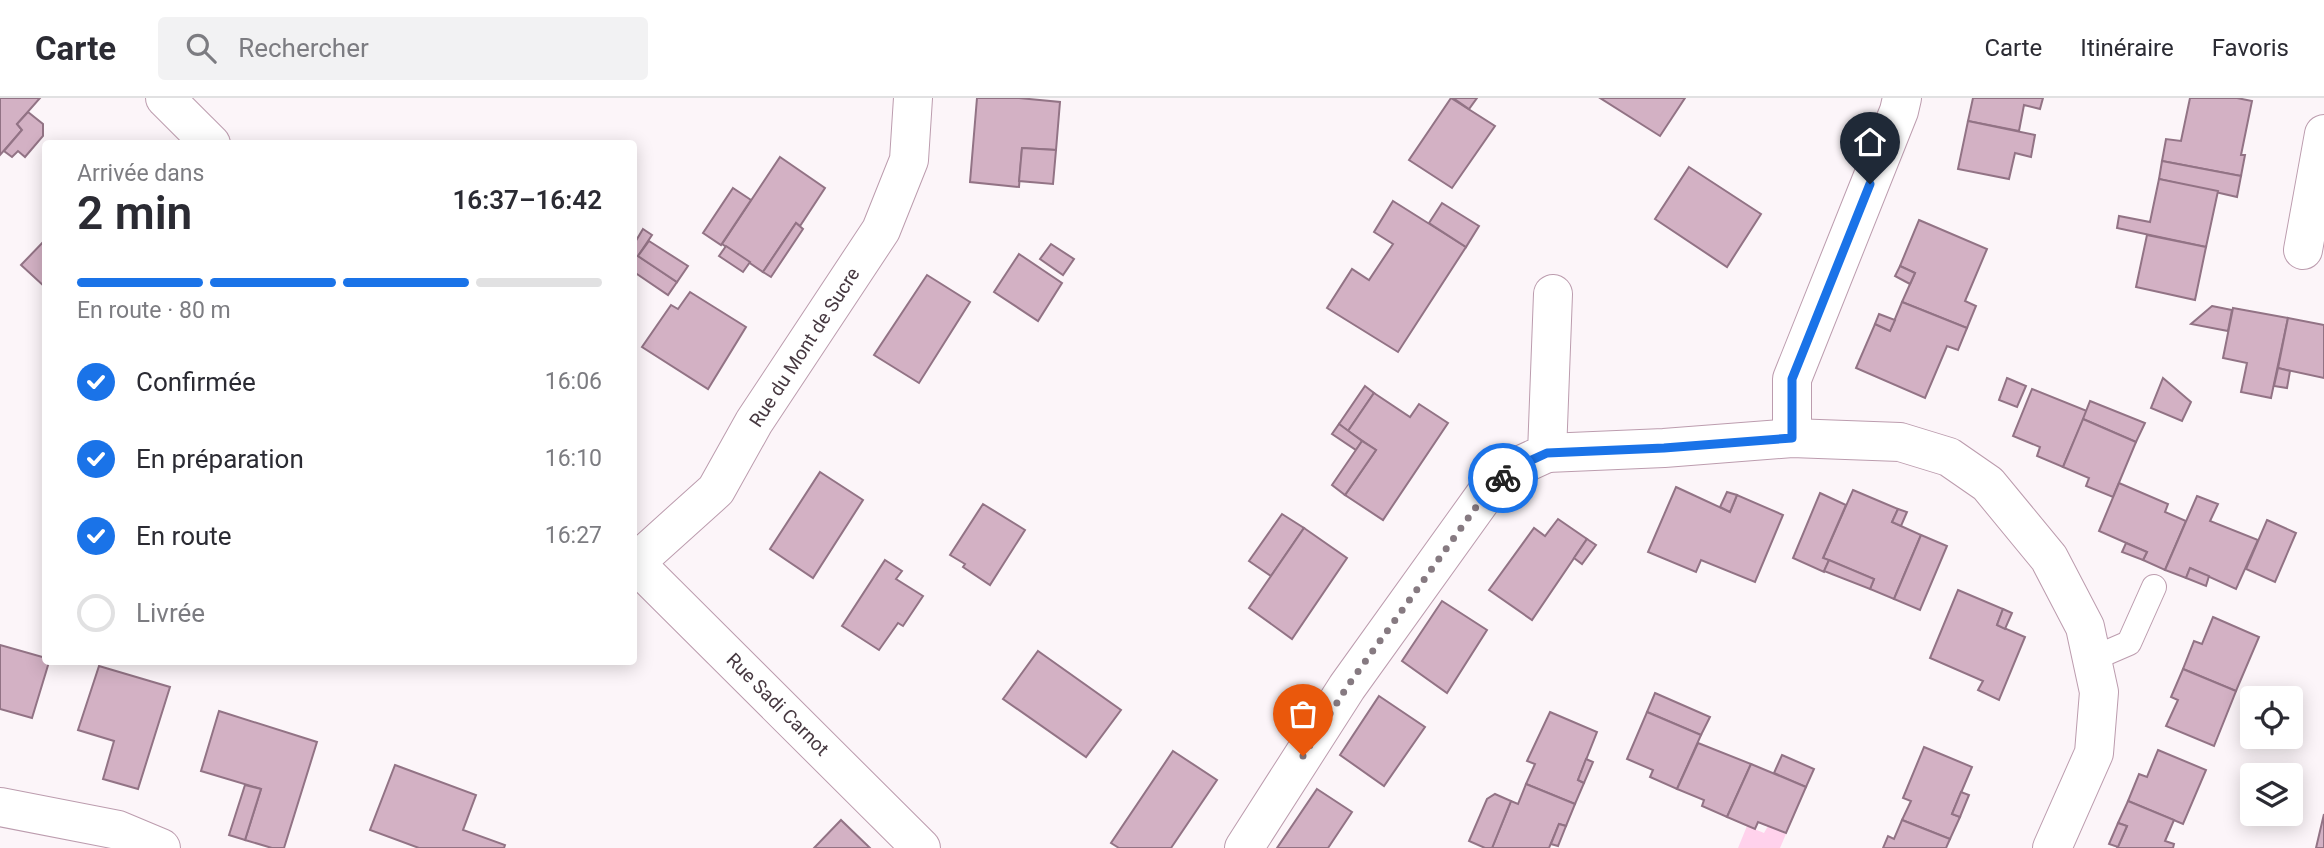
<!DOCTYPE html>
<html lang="fr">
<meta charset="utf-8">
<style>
:root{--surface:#fff;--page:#f2f2f3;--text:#2b2b33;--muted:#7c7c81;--line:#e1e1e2;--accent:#1a73e8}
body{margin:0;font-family:Roboto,sans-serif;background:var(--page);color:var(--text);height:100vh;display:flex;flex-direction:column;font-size:26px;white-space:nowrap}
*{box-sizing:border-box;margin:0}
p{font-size:23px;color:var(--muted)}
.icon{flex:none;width:38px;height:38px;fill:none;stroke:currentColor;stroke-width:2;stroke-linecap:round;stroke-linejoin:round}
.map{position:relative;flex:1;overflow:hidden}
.sheet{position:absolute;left:42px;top:42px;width:595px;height:525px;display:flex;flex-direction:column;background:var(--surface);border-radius:7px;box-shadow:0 4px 18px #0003}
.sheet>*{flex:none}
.controls{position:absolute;left:2240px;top:588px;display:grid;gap:14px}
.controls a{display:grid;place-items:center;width:63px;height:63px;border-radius:7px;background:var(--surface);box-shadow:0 4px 18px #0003;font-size:35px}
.pin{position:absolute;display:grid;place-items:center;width:60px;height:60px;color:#fff;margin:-72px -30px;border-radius:50% 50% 50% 0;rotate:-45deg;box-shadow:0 0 7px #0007}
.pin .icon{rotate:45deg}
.courier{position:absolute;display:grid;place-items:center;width:70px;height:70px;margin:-35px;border:5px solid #1a73e8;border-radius:50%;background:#fff;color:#222;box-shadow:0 2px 9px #0007}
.overview em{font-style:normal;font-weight:600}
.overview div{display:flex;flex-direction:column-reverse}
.overview{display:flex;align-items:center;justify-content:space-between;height:119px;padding:0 35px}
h1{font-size:46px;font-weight:600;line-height:52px}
.bar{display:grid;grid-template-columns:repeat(4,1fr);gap:10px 7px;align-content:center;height:84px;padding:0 35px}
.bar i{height:9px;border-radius:5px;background:var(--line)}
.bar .active{background:var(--accent)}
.bar p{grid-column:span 4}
ol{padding:0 35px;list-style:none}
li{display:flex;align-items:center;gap:21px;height:77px}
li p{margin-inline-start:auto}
li .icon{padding:7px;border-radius:50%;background:var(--accent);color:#fff;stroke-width:4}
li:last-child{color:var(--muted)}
li i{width:38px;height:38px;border:4px solid var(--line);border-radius:50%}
header{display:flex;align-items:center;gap:42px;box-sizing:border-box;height:98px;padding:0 35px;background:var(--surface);border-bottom:2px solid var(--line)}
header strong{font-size:33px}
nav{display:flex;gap:38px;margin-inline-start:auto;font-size:24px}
.search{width:490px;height:63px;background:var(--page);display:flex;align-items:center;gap:18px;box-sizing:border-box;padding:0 24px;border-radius:7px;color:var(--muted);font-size:26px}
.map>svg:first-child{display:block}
.green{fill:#ffd2ec}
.building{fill:#d3b1c4;stroke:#927385;stroke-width:2}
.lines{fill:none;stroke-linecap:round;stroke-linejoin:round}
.service-casing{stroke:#bc9cae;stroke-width:26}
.minor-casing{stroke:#bc9cae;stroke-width:40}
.secondary-casing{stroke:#bc9cae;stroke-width:40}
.service{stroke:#fff;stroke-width:24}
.minor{stroke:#fff;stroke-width:38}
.secondary{stroke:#fff;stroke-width:38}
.done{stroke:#867a81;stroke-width:7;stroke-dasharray:0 12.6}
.route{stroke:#1a73e8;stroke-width:9}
.labels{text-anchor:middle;stroke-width:5;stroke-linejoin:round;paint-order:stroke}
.street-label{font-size:19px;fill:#463840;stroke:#fff}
</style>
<header>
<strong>Carte</strong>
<div class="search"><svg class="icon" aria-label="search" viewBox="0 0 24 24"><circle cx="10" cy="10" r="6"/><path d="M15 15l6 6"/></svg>Rechercher</div>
<nav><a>Carte</a><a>Itinéraire</a><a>Favoris</a></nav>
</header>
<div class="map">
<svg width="2324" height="750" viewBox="0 0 2324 750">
<rect width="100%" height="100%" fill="#fcf5f9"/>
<path class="green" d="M1747,728l17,7 4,-7 18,8 -6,14h-42z"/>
<g class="building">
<path d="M0,0h40l-23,26 5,6 -22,25z"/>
<path d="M977,0h42l41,4 -4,48 -34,-2 -3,39 -49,-5z"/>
<path d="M1451,0l44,28 -43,62 -43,-28z"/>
<path d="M1453,0h24l-8,11z"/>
<path d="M1600,0h85l-25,38z"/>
<path d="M1973,0h70l-3,11 -16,-4 -5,26 -51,-10z"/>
<path d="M2190,0h47l15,3 -11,54h4l-4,21 -79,-15 4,-22 15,2z"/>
<path d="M28,14l15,12v12l-18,21 -7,-6 -6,6 -8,-6 18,-21 -5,-6z"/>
<path d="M1968,23l67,14 -4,22 -16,-4 -6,26 -51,-10z"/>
<path d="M1022,50l34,2 -3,34 -34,-3z"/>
<path d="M780,59l45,31 -25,38 -4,-3 -33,49 -41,-28z"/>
<path d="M2162,63l79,15 -4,21 -78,-18z"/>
<path d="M1689,69l72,47 -34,53 -72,-48z"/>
<path d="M2159,81l59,12 -12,56 -89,-19 2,-12 31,6z"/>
<path d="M733,90l18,12 -30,45 -18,-12z"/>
<path d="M1393,103l73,46 -68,105 -71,-44 25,-39 17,11 24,-36 -19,-12z"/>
<path d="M1442,105l37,23 -13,21 -37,-24z"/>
<path d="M1919,122l68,29 -22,52 11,5 -9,22 -65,-26 13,-29 -15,-7z"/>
<path d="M796,125l7,6 -32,48 -8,-5z"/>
<path d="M643,131l9,6 -14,21 39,26 -9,13 -34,-23v-28z"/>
<path d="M2147,137l59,12 -11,53 -59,-13z"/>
<path d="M46,141v49l-25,-23z"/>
<path d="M649,143l39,25 -11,16 -39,-26z"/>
<path d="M1051,146l23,15 -11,16 -23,-16z"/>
<path d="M726,148l24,16 -7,10 -24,-16z"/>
<path d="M1019,156l43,29 -24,38 -44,-29z"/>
<path d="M1900,168l15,7 -5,11 -15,-8z"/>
<path d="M927,177l43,27 -51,81 -45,-28z"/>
<path d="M690,194l56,35 -38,62 -66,-42 29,-42 7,4z"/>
<path d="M1902,204l65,26 -9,22 -11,-4 -22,52 -69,-30 19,-44 15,7z"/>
<path d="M2212,208l20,4 -4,21 -37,-7z"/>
<path d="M2233,210l55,10 -17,80 -30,-6 6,-29 -24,-5z"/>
<path d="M1879,216l16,6 -5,11 -15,-7z"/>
<path d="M2288,220l36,7v53l-46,-10z"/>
<path d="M2278,270l12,3 -3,17 -13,-2z"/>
<path d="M2007,280l19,8 -9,21 -18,-7z"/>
<path d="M2163,280l28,24 -9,19 -31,-13z"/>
<path d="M1365,288l9,7 -26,38 -9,-7z"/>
<path d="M2032,291l55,22 -24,56 -26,-11 3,-9 -27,-11z"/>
<path d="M1374,295l36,24 9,-13 29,19 -65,97 -38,-25 31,-45 -28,-19z"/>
<path d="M2090,303l55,22 -9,19 -53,-23z"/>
<path d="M2083,321l53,23 -23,55 -27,-11 3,-8 -26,-11z"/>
<path d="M1339,326l23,17 -6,9 -24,-16z"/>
<path d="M1362,343l14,9 -31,45 -13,-10z"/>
<path d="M820,374l43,28 -50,78 -43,-29z"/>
<path d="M2119,385l49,21 -3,8 21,9 -21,49 -22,-10 4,-8 -48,-21z"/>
<path d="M1676,389l54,25 7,-17 46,20 -28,67 -54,-22 -5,12 -48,-20z"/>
<path d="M1853,392l45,19 -6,13 29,13 -27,64 -24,-10 4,-10 -51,-21z"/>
<path d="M1727,394l10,3 -7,17 -10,-5z"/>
<path d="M1820,395l26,12 -23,53 6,2 -5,12 -31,-14z"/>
<path d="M2197,398l21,8 -8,17 48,19 -22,49 -46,-21 -4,10 -21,-8z"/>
<path d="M983,406l42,26 -35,55 -27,-18 2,-3 -15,-9z"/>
<path d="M1898,411l9,3 -6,14 -9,-4z"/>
<path d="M1282,416l22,14 -33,48 -22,-15z"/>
<path d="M1558,421l29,20 -55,81 -43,-30 45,-62 11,8z"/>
<path d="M2267,422l29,13 -21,49 -29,-13z"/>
<path d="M1304,430l43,30 -55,81 -43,-31z"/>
<path d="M1921,437l26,11 -27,64 -26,-11z"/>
<path d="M1587,441l9,6 -14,19 -8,-6z"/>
<path d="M2126,445l21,9 -4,8 -21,-8z"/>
<path d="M885,462l17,11 -6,8 27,17 -20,30 -5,-3 -19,27 -37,-24z"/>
<path d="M1829,462l45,19 -4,10 -46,-18z"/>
<path d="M2190,470l19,8 -3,10 -20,-8z"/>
<path d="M1958,492l45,19 -6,16 28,12 -26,63 -21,-10 5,-9 -53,-23z"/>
<path d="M1442,503l45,29 -40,63 -45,-32z"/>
<path d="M2003,511l9,4 -7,16 -8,-4z"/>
<path d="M2213,519l46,20 -23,54 -53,-22 11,-28 8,3z"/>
<path d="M0,547l46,13v4h3l-17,56 -32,-9z"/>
<path d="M1038,553l83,59 -35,47 -83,-58z"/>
<path d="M99,568l71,21 -32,102 -35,-10 11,-38 -36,-11z"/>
<path d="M2183,571l53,22 -22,55 -48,-20 12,-26 -7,-3z"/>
<path d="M1655,595l55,24 -9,18 -54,-23z"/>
<path d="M1379,598l46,31 -41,59 -44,-31z"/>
<path d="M219,613l98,31 -33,106h-12l-27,-8 16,-51 -60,-18z"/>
<path d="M1550,614l47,20 -19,48 6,3 -9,21 -49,-20 9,-20 -8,-3z"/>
<path d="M1647,614l54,23 -24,54 -27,-12 3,-7 -26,-11z"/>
<path d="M1698,645l53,21 -24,53 -25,-11 2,-6 -27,-11z"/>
<path d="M1924,649l48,20 -20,47 8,3 -10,22 -48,-19 9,-19 -8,-3z"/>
<path d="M2158,652l48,20 -23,54 -55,-23 11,-27 8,3z"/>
<path d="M1173,653l44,29 -46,68h-52l-8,-5z"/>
<path d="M1782,657l32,14 -8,18 -32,-14z"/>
<path d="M1586,661l7,3 -9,21 -6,-3z"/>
<path d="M1751,666l55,23 -20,46 -28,-11 -3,7 -28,-12z"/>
<path d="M395,667l81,30 -13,35 42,15 -1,3h-85l-49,-18z"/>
<path d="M1526,686l49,20 -9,22 -7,-2 -10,24h-57l19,-47 7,3z"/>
<path d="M245,687l16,4 -16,51 -16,-5z"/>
<path d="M1317,691l35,23 -24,36h-51z"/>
<path d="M1961,694l8,3 -9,22 -8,-3z"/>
<path d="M1495,696l16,7 -19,47h-7l-16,-7 18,-42z"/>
<path d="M2128,703l46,19 -9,21 9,3 -1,4h-56l10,-22 -9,-3z"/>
<path d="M2324,716v34h-8z"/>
<path d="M841,722l29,28h-56z"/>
<path d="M1902,722l48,19 -4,9h-63l5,-12 6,3z"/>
<path d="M2118,725l9,3 -9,21 -9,-3z"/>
<path d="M1559,726l7,2 -8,20 -7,-2z"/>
</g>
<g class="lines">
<g class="service-casing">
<path id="service" d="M2092,561l37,-16 25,-56"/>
</g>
<g class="minor-casing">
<g id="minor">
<path d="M2303,152l21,-116"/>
<path d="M1792,340v-59l107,-268 3,-13"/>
<path d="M1547,355l117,-5 128,-10 108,4 49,15 39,27 61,74 36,69 14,65 -5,61 -42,95"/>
<path d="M635,465l81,-73 38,-68 127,-192 28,-70 4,-62"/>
<path d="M0,709l118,23 43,18"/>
<path d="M1244,750l103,-161 137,-191 28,-27 35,-16 6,-159"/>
</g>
</g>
<g class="secondary-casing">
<g id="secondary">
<path d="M165,0l46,46"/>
<path d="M634,464l287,286"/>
</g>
</g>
<use href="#service" class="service"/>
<use href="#minor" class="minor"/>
<use href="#secondary" class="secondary"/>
</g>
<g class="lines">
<path class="done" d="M1303,658l44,-69 137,-191 19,-18"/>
<path class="route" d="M1503,380l9,-9 35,-16 117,-5 128,-10v-59l78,-195"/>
</g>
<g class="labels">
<g class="street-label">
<text transform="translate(804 249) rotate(-57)" y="7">Rue du Mont de Sucre</text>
<text transform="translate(778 606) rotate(45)" y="7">Rue Sadi Carnot</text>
</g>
</g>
</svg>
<div class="controls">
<a><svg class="icon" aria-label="locate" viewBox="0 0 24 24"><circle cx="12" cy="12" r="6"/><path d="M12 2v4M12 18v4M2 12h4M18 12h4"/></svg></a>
<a><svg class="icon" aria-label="layers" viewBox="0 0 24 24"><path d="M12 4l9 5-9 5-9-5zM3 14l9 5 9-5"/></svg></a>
</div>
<div class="pin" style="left:1303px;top:658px;background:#ea580c"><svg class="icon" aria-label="bag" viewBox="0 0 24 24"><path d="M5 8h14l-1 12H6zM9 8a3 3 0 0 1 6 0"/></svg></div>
<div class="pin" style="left:1870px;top:86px;background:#1f2937"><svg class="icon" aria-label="home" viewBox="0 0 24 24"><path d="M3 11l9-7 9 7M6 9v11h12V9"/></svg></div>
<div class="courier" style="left:1503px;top:380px"><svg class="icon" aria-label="bike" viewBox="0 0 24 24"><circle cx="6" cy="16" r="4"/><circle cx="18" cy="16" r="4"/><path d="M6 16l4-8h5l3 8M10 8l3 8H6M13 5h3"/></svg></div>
<section class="sheet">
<div class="overview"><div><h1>2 min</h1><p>Arrivée dans</p></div><em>16:37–16:42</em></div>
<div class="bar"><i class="active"></i><i class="active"></i><i class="active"></i><i></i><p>En route · 80 m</p></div>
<ol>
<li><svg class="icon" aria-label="check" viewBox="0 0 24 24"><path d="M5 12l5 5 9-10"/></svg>Confirmée<p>16:06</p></li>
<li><svg class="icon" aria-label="check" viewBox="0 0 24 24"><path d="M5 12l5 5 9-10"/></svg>En préparation<p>16:10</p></li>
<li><svg class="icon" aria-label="check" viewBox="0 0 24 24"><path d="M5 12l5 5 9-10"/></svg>En route<p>16:27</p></li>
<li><i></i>Livrée</li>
</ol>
</section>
</div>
